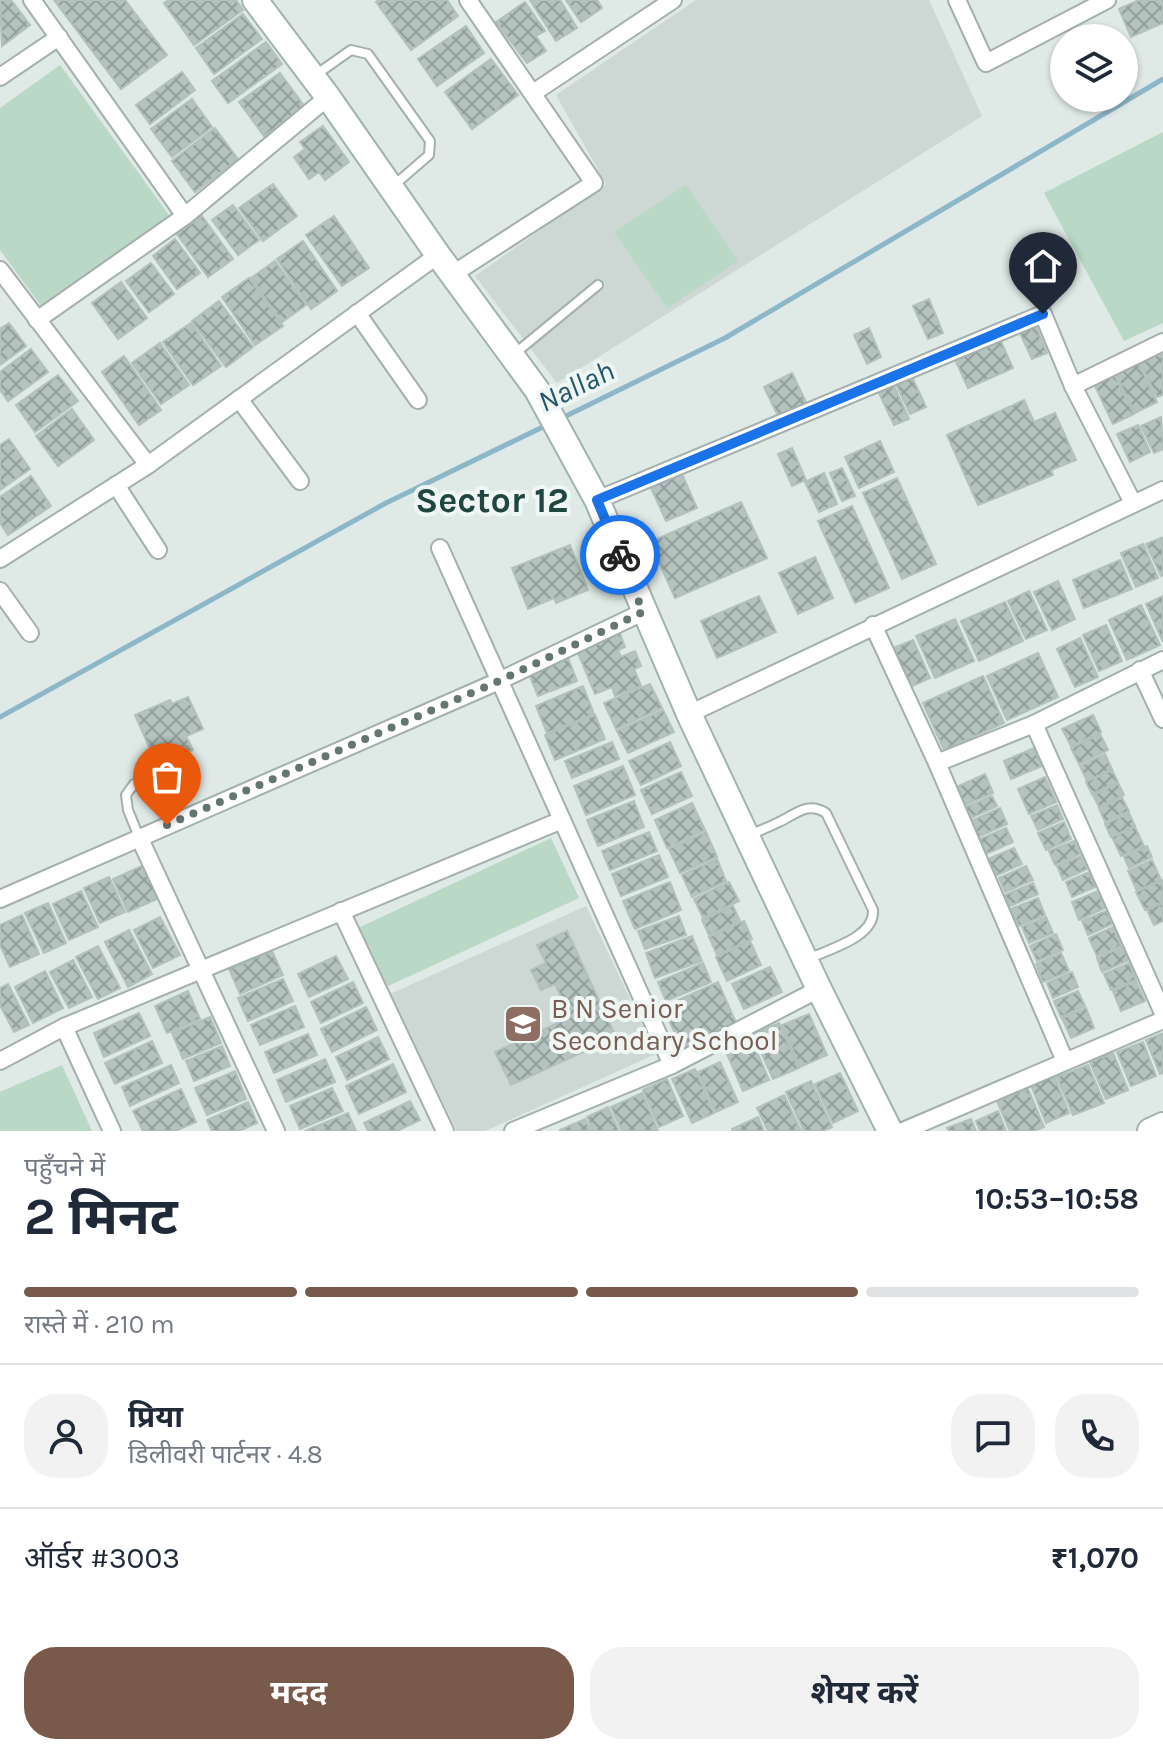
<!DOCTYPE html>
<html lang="hi">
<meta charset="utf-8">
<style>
:root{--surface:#fff;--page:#f2f2f3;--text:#1f2937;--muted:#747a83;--line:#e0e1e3;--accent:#78594a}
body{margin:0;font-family:Karla,"Noto Sans Devanagari",sans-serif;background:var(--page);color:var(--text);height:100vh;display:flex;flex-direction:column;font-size:30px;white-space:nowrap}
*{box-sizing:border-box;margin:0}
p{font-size:26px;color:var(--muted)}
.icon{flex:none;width:44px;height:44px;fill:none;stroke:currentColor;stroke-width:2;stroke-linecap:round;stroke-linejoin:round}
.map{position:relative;height:1131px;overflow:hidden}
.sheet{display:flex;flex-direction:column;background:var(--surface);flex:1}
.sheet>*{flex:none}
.controls{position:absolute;left:1050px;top:24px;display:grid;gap:16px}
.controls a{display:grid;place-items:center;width:88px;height:88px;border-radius:50%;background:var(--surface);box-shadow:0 2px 6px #0004;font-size:40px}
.pin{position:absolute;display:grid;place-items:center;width:68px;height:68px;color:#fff;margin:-82px -34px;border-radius:50% 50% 50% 0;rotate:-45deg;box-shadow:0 0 8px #0007}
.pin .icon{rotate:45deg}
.courier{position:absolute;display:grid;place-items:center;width:80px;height:80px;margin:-40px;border:6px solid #1a73e8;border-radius:50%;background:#fff;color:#222;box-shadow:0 2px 10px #0007}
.headline em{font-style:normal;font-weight:700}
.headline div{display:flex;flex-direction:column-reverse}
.headline{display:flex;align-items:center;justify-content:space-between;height:136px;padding:0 24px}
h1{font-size:52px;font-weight:700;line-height:60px}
.bar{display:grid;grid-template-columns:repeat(4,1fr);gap:12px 8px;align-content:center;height:96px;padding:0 24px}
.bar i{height:10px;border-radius:6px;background:var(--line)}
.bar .on{background:var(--accent)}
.bar p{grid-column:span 4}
.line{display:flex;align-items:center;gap:20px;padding:0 24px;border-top:2px solid var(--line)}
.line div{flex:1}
.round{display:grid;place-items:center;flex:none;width:84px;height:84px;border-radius:32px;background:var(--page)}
.primary-button{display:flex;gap:16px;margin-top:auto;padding:16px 24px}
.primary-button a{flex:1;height:92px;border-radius:32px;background:var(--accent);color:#fff;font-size:32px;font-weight:700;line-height:92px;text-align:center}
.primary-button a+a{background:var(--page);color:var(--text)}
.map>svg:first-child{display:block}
.built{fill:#cdd8d5}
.park{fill:#b9d8c6}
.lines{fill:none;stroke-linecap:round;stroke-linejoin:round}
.stream{stroke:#8bb7c9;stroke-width:5}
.building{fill:url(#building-cross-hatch);stroke:#b2c1bd;stroke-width:2}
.lane-casing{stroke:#a3b0ad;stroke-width:12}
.street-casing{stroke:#a3b0ad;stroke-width:20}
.secondary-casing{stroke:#9fb3af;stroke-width:28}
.lane{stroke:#fff;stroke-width:8}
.street{stroke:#fff;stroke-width:16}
.secondary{stroke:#fff;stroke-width:24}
.done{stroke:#647572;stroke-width:8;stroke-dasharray:0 14.4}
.route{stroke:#1a73e8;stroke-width:10}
.labels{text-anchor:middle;stroke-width:8;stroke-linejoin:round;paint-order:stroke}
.education-label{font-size:28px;fill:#785e54;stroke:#eff6f3;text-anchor:start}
.water-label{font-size:30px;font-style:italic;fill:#22566c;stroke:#eff6f3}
.district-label{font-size:36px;font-weight:bold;fill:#204642;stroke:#eff6f3}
</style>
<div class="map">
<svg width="1163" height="1131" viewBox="0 0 1163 1131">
<defs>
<pattern id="building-cross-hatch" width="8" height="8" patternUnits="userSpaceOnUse" patternTransform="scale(2)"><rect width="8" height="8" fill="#b5c3bf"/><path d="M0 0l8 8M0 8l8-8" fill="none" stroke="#939f9c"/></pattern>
</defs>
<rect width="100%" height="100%" fill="#dfe9e6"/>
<g class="built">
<path d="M696,0h233l53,116 -425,267 -82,-107 131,-92 -50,-89z"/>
<path d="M586,906l70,148 -171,77h-28l-67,-137z"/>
</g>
<g class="park">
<path d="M60,65l109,150 -127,92 -42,-57v-142z"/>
<path d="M1163,132v191l-39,18 -80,-148z"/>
<path d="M686,185l52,76 -71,47 -53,-76z"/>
<path d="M551,838l28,60 -193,89 -28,-59z"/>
<path d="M62,1065l30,66h-92v-39z"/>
</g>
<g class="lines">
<g class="stream">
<path d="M562,418l163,-80 438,-259"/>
<path d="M0,717l386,-214 163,-79"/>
</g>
</g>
<g class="building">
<path d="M0,0h11l19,25 -28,21z"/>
<path d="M54,0h71l42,55 -46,34z"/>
<path d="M169,0h67l7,10 -49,35 -30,-42z"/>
<path d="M379,0h68l11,16 -47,34 -35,-48z"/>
<path d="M530,0h30l17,28 -21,13z"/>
<path d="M566,0h31l5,8 -21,14z"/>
<path d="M1139,0h24v23l-32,14 -12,-28z"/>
<path d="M525,2l20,29 -9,5 10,15 -19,12 -31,-41z"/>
<path d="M243,14l19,25 -48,35 -18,-26z"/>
<path d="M466,26l18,27 -47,33 -19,-27z"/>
<path d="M266,42l16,22 -54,39 -16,-22z"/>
<path d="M491,59l27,36 -46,34 -27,-37z"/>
<path d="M182,72l13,18 -45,34 -14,-19z"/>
<path d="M280,73l25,34 -41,29 -25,-34z"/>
<path d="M192,99l20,28 -40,30 -21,-28z"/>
<path d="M323,126l26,36 -24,18 -6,-8 -10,7 -15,-22 11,-8 -5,-7z"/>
<path d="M215,128l23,31 -43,33 -23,-31z"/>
<path d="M273,184l24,32 -34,25 -24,-33z"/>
<path d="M233,205l26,35 -21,15 -26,-35z"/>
<path d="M202,216l31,43 -25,18 -31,-43z"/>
<path d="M334,216l35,52 -27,18 -36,-51z"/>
<path d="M175,239l25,34 -23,16 -24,-33z"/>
<path d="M303,241l34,50 -26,18 -34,-50z"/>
<path d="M275,261l31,44 -24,17 -31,-44z"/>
<path d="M151,263l23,31 -25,18 -23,-31z"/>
<path d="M249,278l34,48 -28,19 -33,-48z"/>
<path d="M121,282l26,36 -29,21 -26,-36z"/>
<path d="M929,299l14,34 -15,6 -15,-33z"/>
<path d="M219,301l34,46 -27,20 -34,-46z"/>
<path d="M9,323l17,23 -26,19v-36z"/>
<path d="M191,323l30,43 -28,19 -30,-43z"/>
<path d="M1035,324l12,29 -15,6 -13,-28z"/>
<path d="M869,328l12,29 -14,7 -13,-29z"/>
<path d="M998,335l15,33 -45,20 -15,-33z"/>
<path d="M160,343l29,42 -28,19 -29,-41z"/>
<path d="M31,349l17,23 -40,29 -8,-11v-18z"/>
<path d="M1160,351l3,6v38l-6,2 -18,-36z"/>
<path d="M124,356l37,54 -22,15 -37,-53z"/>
<path d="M1138,362l19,40 -22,11 -20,-40z"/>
<path d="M792,373l15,31 -28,14 -15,-31z"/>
<path d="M1114,374l20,40 -21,10 -19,-40z"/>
<path d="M58,375l20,26 -43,31 -19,-27z"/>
<path d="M912,377l14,30 -16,7 -14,-30z"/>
<path d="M894,386l15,33 -15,6 -15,-32z"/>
<path d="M1024,400l10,22 21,-9 21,47 -25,10 2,5 -75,30 -31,-70z"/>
<path d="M72,409l22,31 -36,26 -22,-30z"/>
<path d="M1161,417l2,32 -9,4 -13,-27z"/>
<path d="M1138,425l12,27 -20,10 -13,-28z"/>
<path d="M9,439l21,30 -30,21v-45z"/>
<path d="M880,441l14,31 -35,16 -14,-31z"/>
<path d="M792,448l14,32 -14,6 -14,-32z"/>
<path d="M677,463l20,45 -31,13 -20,-44z"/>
<path d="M842,468l13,28 -13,5 -12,-28z"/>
<path d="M824,473l13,31 -18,8 -14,-30z"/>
<path d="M31,476l20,30 -43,29 -8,-12v-26z"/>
<path d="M897,478l39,86 -34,15 -39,-86z"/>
<path d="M741,502l26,56 -92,40 -25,-56z"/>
<path d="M852,506l37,82 -34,15 -37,-82z"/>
<path d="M1163,537v38l-2,1 -15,-32z"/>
<path d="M1143,544l15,34 -22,9 -15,-34z"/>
<path d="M570,545l18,45 -32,13 -2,-5 -26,11 -16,-41z"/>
<path d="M815,557l18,41 -35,16 -19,-41z"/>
<path d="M1120,560l12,29 -48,19 -11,-28z"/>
<path d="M1058,581l17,38 -23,11 -18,-38z"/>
<path d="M1029,591l18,39 -21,9 -18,-38z"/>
<path d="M759,596l17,36 -59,26 -16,-37z"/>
<path d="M1163,596v46l-17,-38z"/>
<path d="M1005,602l18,39 -44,20 -18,-40z"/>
<path d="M1141,605l19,40 -33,15 -18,-40z"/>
<path d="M955,619l19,42 -39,17 -19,-42z"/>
<path d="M1106,625l16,36 -23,10 -16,-36z"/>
<path d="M619,631l6,16 -7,3 3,7 14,-6 6,15 -7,3 7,17 -26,10 -3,-9 -17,7 -19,-46z"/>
<path d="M1080,638l18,39 -23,10 -18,-38z"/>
<path d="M913,640l17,38 -22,10 -17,-39z"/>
<path d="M1038,653l20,44 -51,23 -20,-44z"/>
<path d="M568,658l9,23 -39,15 -9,-22z"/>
<path d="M983,676l21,47 -60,27 -21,-47z"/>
<path d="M650,684l12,24 -46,21 -12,-26z"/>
<path d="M583,686l11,28 -47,19 -11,-27z"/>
<path d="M188,697l15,32 -17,7 7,14 -36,15 -22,-50 35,-15 2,4z"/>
<path d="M663,710l11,22 -46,21 -11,-22z"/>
<path d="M595,715l10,24 -50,21 -10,-25z"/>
<path d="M1093,715l8,17 -30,14 -9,-17z"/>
<path d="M1100,734l8,16 -29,14 -8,-16z"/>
<path d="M612,742l7,17 -47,19 -7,-17z"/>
<path d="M670,742l11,24 -40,19 -12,-24z"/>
<path d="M1034,748l8,18 -31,13 -7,-18z"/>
<path d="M1105,754l7,15 -25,12 -7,-15z"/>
<path d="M623,766l12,29 -49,20 -12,-29z"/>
<path d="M1112,770l6,12 -26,12 -6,-12z"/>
<path d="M681,772l11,24 -40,18 -11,-24z"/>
<path d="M985,774l8,19 -33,14 -8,-18z"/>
<path d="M1045,777l11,25 -27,12 -11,-25z"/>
<path d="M1118,783l6,12 -25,12 -6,-12z"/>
<path d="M992,796l5,10 -26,12 -5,-11z"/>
<path d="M1122,798l7,13 -24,11 -6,-14z"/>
<path d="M634,801l10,26 -46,19 -11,-26z"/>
<path d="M692,803l13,27 -38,18 -12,-28z"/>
<path d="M1057,805l6,14 -25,11 -7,-14z"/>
<path d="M1000,808l7,16 -29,13 -7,-16z"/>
<path d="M1129,813l6,13 -24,11 -6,-13z"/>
<path d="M1064,822l7,17 -25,11 -8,-17z"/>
<path d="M1135,827l9,19 -23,10 -9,-19z"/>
<path d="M1006,828l7,14 -27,12 -6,-15z"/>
<path d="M649,832l8,19 -47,19 -8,-19z"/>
<path d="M706,832l11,25 -37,16 -11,-24z"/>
<path d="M1074,841l6,13 -25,11 -6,-14z"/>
<path d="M1147,846l5,11 -23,11 -5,-11z"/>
<path d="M1014,848l8,16 -27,12 -7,-17z"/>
<path d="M659,855l9,22 -47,19 -9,-22z"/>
<path d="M1081,856l6,13 -24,11 -6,-14z"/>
<path d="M717,859l9,22 -34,16 -10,-22z"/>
<path d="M1152,860l9,20 -24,11 -9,-20z"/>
<path d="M144,865l15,33 -31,14 -15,-33z"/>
<path d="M1026,866l7,14 -28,12 -6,-14z"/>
<path d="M1089,872l6,15 -23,10 -6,-15z"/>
<path d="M109,877l16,35 -25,11 -16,-35z"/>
<path d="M1162,880l1,22 -18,8 -9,-18z"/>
<path d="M670,882l11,28 -46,19 -12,-28z"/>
<path d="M729,882l10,19 -36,17 -9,-19z"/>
<path d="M1033,883l5,11 -28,12 -5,-11z"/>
<path d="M81,891l17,36 -29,13 -16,-36z"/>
<path d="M1098,891l7,17 -26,12 -7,-18z"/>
<path d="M1038,898l7,17 -26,11 -8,-17z"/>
<path d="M48,903l18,40 -22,10 -19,-40z"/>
<path d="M1163,903v18l-9,4 -7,-15z"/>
<path d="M733,906l7,15 -31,14 -7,-15z"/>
<path d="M1106,911l6,13 -24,11 -6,-14z"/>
<path d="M22,915l17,39 -29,13 -10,-22v-20z"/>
<path d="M679,916l7,19 -41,14 -7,-18z"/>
<path d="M160,917l20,38 -27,13 -19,-38z"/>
<path d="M1046,917l7,16 -24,10 -7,-16z"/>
<path d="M744,921l8,18 -35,16 -8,-18z"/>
<path d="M1113,927l8,19 -24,10 -8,-18z"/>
<path d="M129,930l23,44 -24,13 -23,-45z"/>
<path d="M567,931l49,106 -105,48 -16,-33 76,-35 -16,-33 -14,6 -10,-20 15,-7 -9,-18z"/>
<path d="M1056,934l7,16 -26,11 -7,-15z"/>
<path d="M692,936l10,25 -47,17 -9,-25z"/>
<path d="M750,941l11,24 -34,16 -11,-24z"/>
<path d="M98,946l22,42 -22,11 -22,-42z"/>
<path d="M1123,947l6,13 -27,12 -5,-14z"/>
<path d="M272,951l11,24 -43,19 -11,-25z"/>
<path d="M1061,953l8,18 -26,11 -7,-18z"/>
<path d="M336,956l12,23 -39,18 -11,-23z"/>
<path d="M73,960l19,37 -23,11 -19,-36z"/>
<path d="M703,963l8,19 -45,19 -8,-19z"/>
<path d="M1129,963l7,17 -25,10 -7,-16z"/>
<path d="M770,967l12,25 -38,17 -12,-25z"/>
<path d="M45,971l18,37 -30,15 -18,-36z"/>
<path d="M1072,972l6,15 -25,11 -6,-15z"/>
<path d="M283,979l10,22 -45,20 -10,-23z"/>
<path d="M1136,981l9,20 -24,10 -8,-20z"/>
<path d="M353,982l10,21 -42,20 -10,-21z"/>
<path d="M718,982l19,43 -55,24 -19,-42z"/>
<path d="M8,984l21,41 -15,7 -14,-27v-17z"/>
<path d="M188,991l12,28 -33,14 -12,-27z"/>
<path d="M1078,991l7,15 -24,11 -7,-16z"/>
<path d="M295,1006l9,21 -44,18 -9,-20z"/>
<path d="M366,1007l11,23 -45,22 -11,-23z"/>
<path d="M1086,1008l8,20 -23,10 -9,-20z"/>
<path d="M139,1013l11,23 -46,21 -10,-24z"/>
<path d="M809,1014l18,41 -27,12 -18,-42z"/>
<path d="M210,1017l11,26 -38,16 -11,-26z"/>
<path d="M779,1023l20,45 -26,11 -20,-45z"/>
<path d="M1163,1033v40l-3,1 -14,-34z"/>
<path d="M308,1034l9,21 -43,18 -9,-21z"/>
<path d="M750,1036l19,44 -26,11 -19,-44z"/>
<path d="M378,1037l11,22 -42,21 -11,-23z"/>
<path d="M152,1041l10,22 -47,21 -10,-21z"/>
<path d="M1143,1042l13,34 -25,10 -14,-34z"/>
<path d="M222,1046l8,20 -36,15 -8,-20z"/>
<path d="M1113,1053l15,37 -22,9 -16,-37z"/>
<path d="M325,1059l10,23 -49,20 -9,-22z"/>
<path d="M720,1062l18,40 -22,10 -18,-40z"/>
<path d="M393,1064l13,28 -47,22 -13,-28z"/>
<path d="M171,1065l8,18 -49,23 -8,-19z"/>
<path d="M1088,1065l16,38 -31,12 -16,-38z"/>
<path d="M695,1069l19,44 -22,10 -20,-44z"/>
<path d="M235,1071l11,28 -39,16 -12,-27z"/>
<path d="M1052,1071l17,42 -23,10 -17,-43z"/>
<path d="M840,1073l18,38 -25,12 -18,-39z"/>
<path d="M667,1079l16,37 -24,11 -16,-37z"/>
<path d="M811,1081l21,46 -9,4h-19l-18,-39z"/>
<path d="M332,1088l11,23 -43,18 -10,-23z"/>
<path d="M181,1089l15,33 -21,9h-32l-10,-20z"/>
<path d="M1028,1089l16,38 -10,4h-24l-13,-30z"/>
<path d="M642,1093l16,38h-36l-11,-24z"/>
<path d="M784,1095l17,36h-33l-11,-23z"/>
<path d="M410,1101l10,19 -23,11h-29l-4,-8z"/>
<path d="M248,1102l9,21 -18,8h-27l-5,-11z"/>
<path d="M608,1107l11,24h-26l-6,-14z"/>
<path d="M998,1111l8,20h-26l-4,-10z"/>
<path d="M348,1113l8,18h-51z"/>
<path d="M758,1117l6,14h-31l-1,-2z"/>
<path d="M585,1119l6,12h-31v-1z"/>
<path d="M971,1119l5,12h-27l-2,-3z"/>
</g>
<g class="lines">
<g class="lane-casing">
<g id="lane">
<path d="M317,74l34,-24 17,4 62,87 -1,14 -37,32"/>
<path d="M513,355l85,-70"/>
<path d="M749,835c10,-4 20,-8 30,-13 17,-8 29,-21 47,-9l47,97c2,28 -45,39 -67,50"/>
<path d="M139,837l-11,-27 -2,-15 8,-11 37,-14"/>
</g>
</g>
<g class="street-casing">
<g id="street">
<path d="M32,0l153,216"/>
<path d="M957,0l29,63 121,-63"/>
<path d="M0,77l59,-40"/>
<path d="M533,93l140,-93"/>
<path d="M0,270l148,195"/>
<path d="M453,274l141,-91 -126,-183"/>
<path d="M357,313l61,87"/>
<path d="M37,320l148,-104 143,-119"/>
<path d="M1073,386l90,-44"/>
<path d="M239,399l61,82"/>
<path d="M116,485l42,65"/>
<path d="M597,500l446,-186 30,72 60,117"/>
<path d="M440,548l232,517"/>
<path d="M0,559l148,-94 290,-210"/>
<path d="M0,591l30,42"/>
<path d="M873,625l64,138 128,298"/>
<path d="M1140,670l23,49"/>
<path d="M689,714l474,-224"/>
<path d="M1034,724l129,289"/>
<path d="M937,763l97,-39 129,-64"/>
<path d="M139,837l137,294"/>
<path d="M0,899l499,-218 144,-69"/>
<path d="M341,911l104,220"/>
<path d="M64,1027l48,104"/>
<path d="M0,1061l64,-34 498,-207"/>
<path d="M513,1131l159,-66 147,-76"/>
<path d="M903,1131l260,-111"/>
</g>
</g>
<g class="secondary-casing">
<g id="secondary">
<path d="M255,0l73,97 110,158 99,135 60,110 92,214 130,275 71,142"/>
<path d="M1150,1131l13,-6"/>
</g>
</g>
<use href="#lane" class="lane"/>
<use href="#street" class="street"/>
<use href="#secondary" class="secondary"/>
</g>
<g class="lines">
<path class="done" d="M167,825l332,-144 144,-69 -23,-57"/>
<path class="route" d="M620,555l-23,-55 446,-186"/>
</g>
<defs>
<g id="school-square" transform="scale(2)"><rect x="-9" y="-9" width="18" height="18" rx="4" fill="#8d6e63" stroke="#eff6f3"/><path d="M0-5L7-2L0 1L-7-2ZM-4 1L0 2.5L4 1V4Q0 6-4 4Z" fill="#fff"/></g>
</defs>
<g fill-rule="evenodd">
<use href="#school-square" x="523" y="1024"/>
</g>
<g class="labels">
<g class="education-label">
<text x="551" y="1018">B N Senior<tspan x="551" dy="32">Secondary School</tspan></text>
</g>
<g class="water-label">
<text transform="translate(576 386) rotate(-26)" y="10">Nallah</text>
</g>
<g class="district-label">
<text x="492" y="512">Sector 12</text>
</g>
</g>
</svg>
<div class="controls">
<a><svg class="icon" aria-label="layers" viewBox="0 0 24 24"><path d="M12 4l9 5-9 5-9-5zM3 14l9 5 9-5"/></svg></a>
</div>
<div class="pin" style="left:167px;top:825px;background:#ea580c"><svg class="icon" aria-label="bag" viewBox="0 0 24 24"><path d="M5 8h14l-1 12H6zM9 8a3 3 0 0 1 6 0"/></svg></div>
<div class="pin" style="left:1043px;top:314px;background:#1f2937"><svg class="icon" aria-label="home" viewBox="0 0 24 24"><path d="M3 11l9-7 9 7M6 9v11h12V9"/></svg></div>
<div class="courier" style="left:620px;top:555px"><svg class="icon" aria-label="bike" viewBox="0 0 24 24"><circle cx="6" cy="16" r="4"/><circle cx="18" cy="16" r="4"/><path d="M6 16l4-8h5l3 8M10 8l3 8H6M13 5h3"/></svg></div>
</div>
<section class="sheet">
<div class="headline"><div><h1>2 मिनट</h1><p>पहुँचने में</p></div><em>10:53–10:58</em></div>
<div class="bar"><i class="on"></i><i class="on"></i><i class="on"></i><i></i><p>रास्ते में · 210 m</p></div>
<div class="line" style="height:144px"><a class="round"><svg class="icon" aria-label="person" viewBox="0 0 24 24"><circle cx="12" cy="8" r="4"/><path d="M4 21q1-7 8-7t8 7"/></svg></a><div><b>प्रिया</b><p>डिलीवरी पार्टनर · 4.8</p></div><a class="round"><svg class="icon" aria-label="chat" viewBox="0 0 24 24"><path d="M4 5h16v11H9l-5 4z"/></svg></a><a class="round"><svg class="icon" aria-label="phone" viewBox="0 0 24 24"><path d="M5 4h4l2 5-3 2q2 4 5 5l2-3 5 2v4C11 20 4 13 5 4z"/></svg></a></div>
<div class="line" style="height:104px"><div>ऑर्डर #3003</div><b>₹1,070</b></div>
<div class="primary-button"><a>मदद</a><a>शेयर करें</a></div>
</section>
